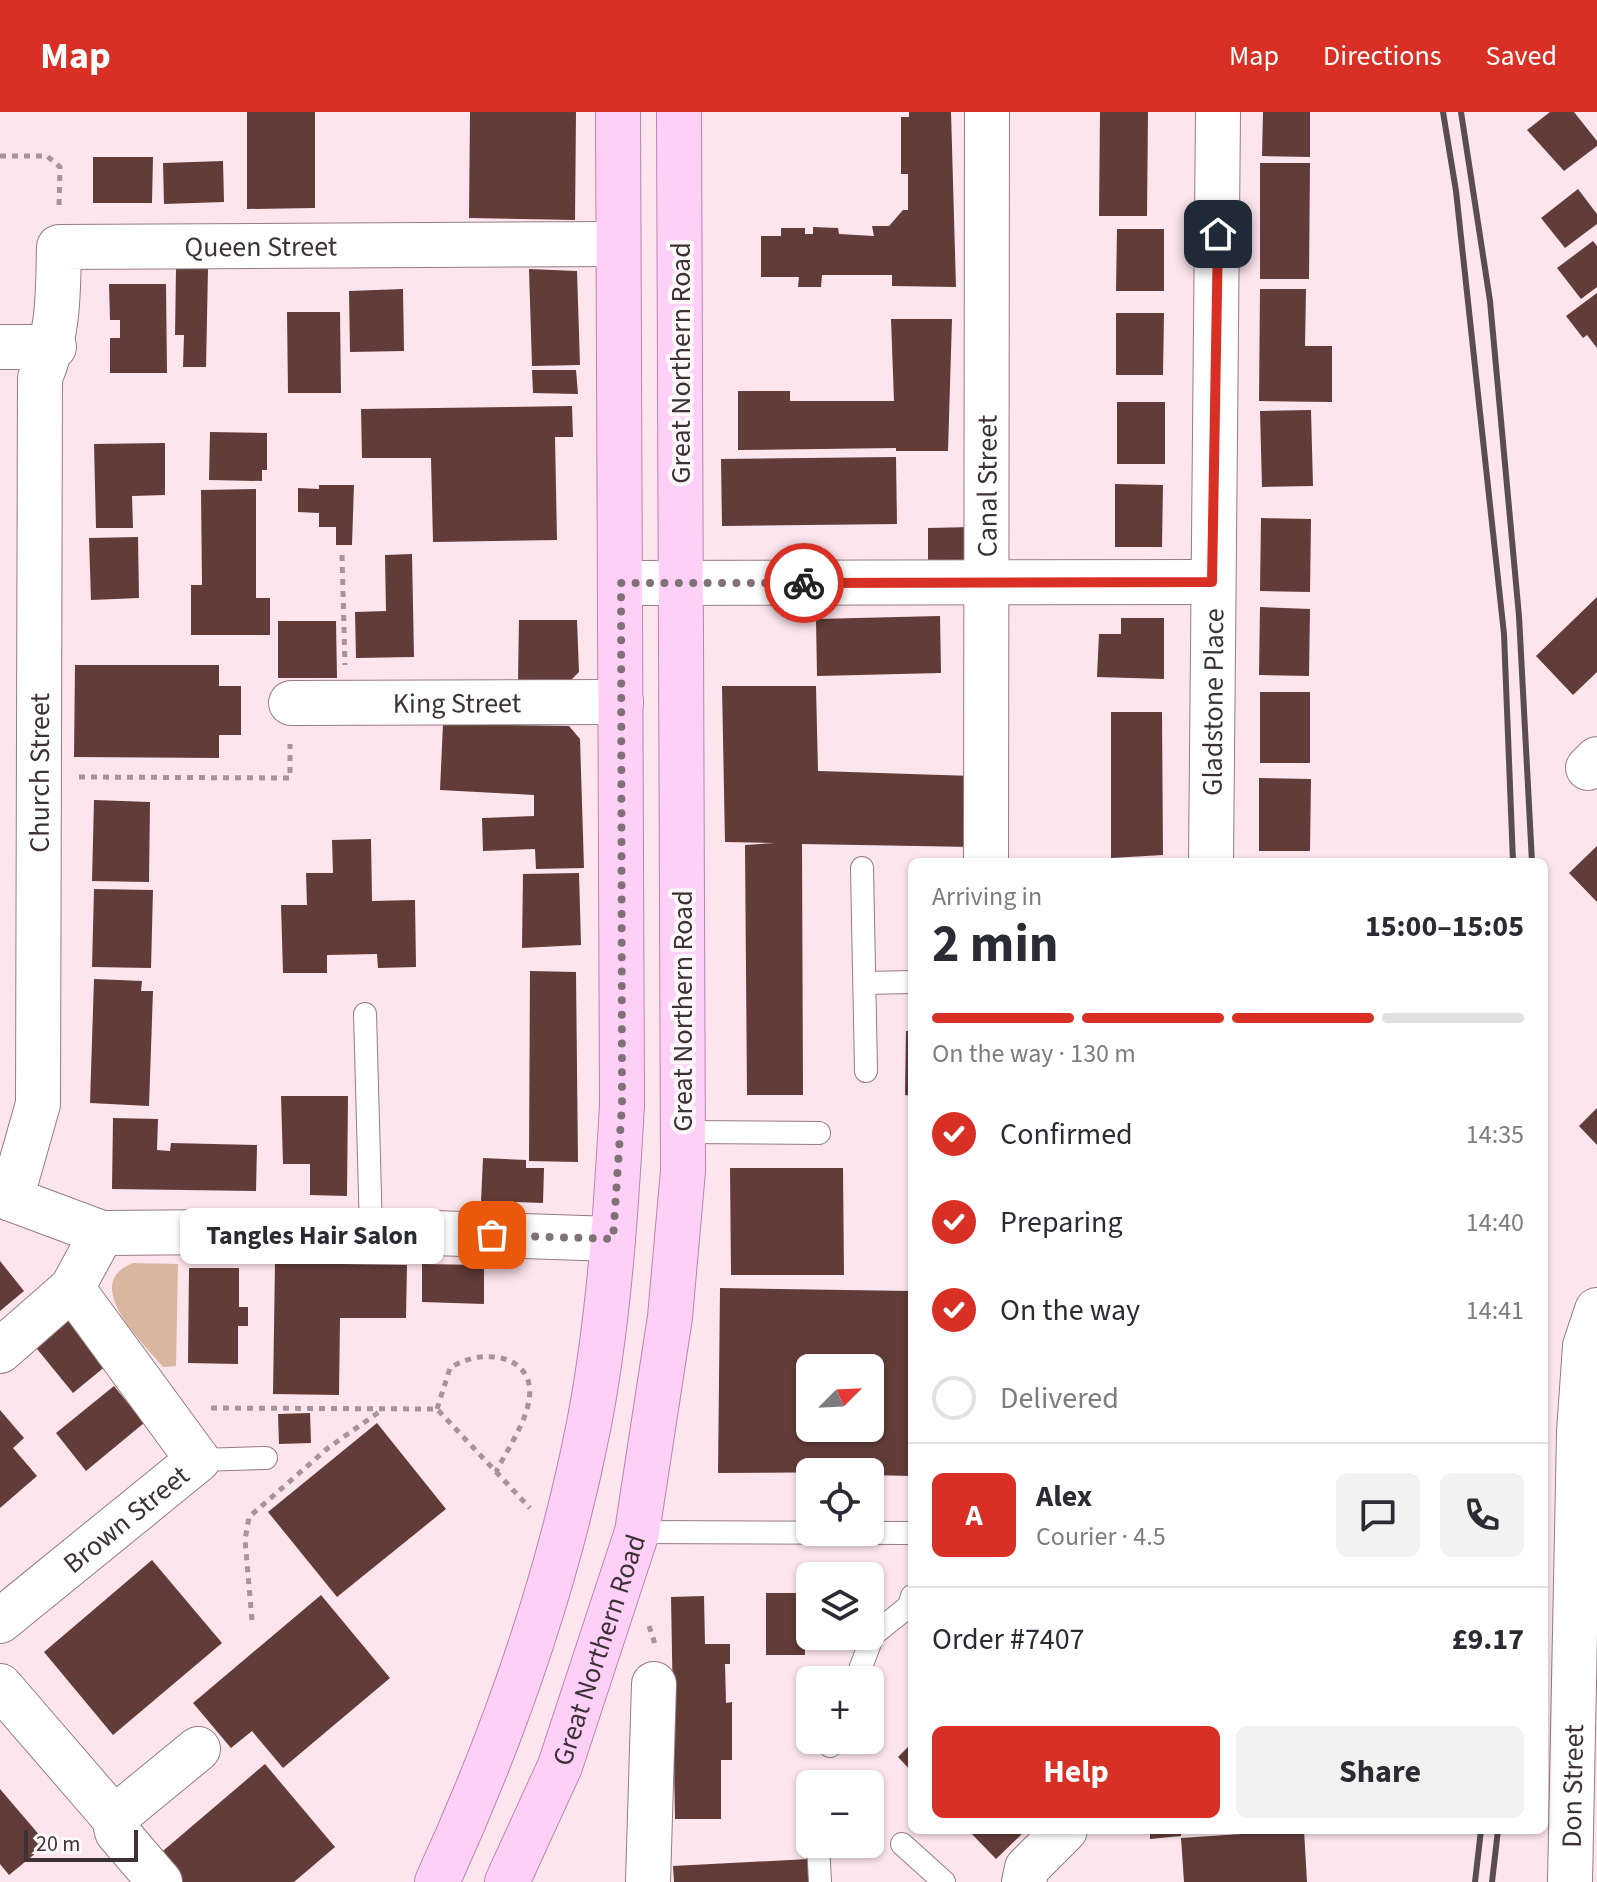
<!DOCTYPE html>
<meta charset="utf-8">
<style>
:root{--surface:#fff;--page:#f2f2f3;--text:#2b2b33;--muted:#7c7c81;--line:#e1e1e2;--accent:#d93025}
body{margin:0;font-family:"Source Sans 3",sans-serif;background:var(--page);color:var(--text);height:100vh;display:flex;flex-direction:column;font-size:30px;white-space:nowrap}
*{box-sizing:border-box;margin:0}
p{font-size:26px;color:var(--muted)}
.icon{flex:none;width:44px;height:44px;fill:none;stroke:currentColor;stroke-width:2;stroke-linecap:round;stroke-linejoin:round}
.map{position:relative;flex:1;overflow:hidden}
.panel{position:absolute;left:908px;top:746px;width:640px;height:976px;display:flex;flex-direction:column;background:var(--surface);border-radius:12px;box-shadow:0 2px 6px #0004}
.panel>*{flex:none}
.needle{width:52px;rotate:66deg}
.tools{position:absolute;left:796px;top:1242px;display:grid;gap:16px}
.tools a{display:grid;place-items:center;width:88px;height:88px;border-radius:12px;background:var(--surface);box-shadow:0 2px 6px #0004;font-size:40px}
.scale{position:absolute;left:24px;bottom:20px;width:114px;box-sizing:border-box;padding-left:8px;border:4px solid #3c3235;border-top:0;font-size:22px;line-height:28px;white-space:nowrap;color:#3c3235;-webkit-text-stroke:6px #fdf8f9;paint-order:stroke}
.pin{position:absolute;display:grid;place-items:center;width:68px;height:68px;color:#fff;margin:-34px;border-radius:16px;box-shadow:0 4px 12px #0006}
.courier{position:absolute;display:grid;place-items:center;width:80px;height:80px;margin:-40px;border:6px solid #d93025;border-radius:50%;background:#fff;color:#222;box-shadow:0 2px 10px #0007}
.bubble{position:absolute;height:56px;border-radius:12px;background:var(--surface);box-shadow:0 2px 6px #0004;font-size:26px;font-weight:700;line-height:56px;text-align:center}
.overview em{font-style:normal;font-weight:700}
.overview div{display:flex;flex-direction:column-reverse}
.overview{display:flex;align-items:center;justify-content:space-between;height:136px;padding:0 24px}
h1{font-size:52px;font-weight:700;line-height:60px}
.bar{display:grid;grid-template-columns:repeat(4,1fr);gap:12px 8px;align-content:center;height:96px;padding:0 24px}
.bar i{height:10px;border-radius:6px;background:var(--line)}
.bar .selected{background:var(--accent)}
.bar p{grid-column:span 4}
.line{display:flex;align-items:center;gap:20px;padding:0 24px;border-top:2px solid var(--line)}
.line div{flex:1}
.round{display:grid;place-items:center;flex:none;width:84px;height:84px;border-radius:12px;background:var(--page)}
ol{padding:0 24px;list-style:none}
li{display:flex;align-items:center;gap:24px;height:88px}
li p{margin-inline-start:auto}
li .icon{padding:8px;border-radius:50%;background:var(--accent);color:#fff;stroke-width:4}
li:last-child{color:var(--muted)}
li i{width:44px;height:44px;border:4px solid var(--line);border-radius:50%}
.action{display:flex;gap:16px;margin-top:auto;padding:16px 24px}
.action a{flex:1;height:92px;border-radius:12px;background:var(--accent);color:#fff;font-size:32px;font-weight:700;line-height:92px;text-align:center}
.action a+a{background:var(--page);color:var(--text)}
header{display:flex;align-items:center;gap:48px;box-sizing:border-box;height:112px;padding:0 40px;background:var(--accent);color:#fff}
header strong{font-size:38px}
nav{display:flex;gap:44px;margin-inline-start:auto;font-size:28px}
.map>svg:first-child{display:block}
.green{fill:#d9b6a0}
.building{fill:#623c38;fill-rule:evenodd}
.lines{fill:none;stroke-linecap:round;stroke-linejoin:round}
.service-casing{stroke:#967c84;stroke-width:24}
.minor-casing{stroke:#967c84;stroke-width:46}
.tertiary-casing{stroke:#967c84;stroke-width:46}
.primary-casing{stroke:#ba84b1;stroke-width:46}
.path{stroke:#a59499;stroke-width:5;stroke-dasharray:6 6;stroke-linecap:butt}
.service{stroke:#fff;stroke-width:22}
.minor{stroke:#fff;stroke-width:44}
.tertiary{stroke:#fff;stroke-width:44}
.primary{stroke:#fed0f8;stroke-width:44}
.rail{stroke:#594d51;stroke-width:6}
.done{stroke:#7f7175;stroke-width:8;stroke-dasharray:0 14.4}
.route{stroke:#d93025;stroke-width:10}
.labels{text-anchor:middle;stroke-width:8;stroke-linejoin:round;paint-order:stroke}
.street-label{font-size:28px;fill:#3c3235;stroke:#fdf8f9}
</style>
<header>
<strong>Map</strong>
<nav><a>Map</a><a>Directions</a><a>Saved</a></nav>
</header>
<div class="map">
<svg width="1597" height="1770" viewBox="0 0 1597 1770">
<rect width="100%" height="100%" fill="#fce5ec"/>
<path class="green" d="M133,1151l45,1 -2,102 -13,1c-19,-24 -84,-83 -30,-104z"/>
<g class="building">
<path d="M247,0h68v96l-68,1z"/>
<path d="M470,0h106l-1,108 -106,-2z"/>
<path d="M909,0h42l5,175 -64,-1v-11h-70l-1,12h-23l1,-10h-38v-41h20v-8h24v6h8v-7l25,1 1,6 35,2 -2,-10h17l14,-16h5v-36h-7v-57h8z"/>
<path d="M1100,0h48l-1,104h-48z"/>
<path d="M1263,0h47v45l-48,-1z"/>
<path d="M1550,0h24l23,29v5l-33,25 -37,-41z"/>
<path d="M93,45h60l-1,46h-59z"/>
<path d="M223,49l1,41 -60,2 -1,-41z"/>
<path d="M1260,51h50l-1,116h-49z"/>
<path d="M1578,77l19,25v10l-32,24 -24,-30z"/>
<path d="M1117,117h47v62h-48z"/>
<path d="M1593,129l4,5v41l-16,12 -24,-31z"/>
<path d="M176,156l32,1 -2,98h-23l1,-32h-9z"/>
<path d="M529,157l48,2 3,94 -48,1z"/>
<path d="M109,172h57l1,89h-57v-35h10v-18h-10z"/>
<path d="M403,177l1,62 -54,1 -1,-61z"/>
<path d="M1260,177h46l-1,57h27v56l-73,-1z"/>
<path d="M1597,181v55l-10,-13 -4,3 -17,-22z"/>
<path d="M287,200h53l1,81h-53z"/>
<path d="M1116,201h48l-1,62h-47z"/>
<path d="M891,207h61l-4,132h-52v-3l-158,2v-59h52v10h104z"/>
<path d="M532,258h44l2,24 -45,-1z"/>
<rect x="1117" y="290" width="48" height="62"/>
<path d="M572,294l1,31h-18l2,103 -124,2 -2,-84h-69l-1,-49z"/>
<path d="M1311,298l2,76 -51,1 -2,-76z"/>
<path d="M210,320l57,1v37h-5v11l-53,-1z"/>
<path d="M165,331v52l-33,1 1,32h-37l-2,-84z"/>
<path d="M896,345l1,67 -175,2 -1,-67z"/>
<path d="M1115,372l48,1 -1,62h-47z"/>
<path d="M319,373h35l-2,60h-16v-18h-17v-14l-21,-1v-24l21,1z"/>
<path d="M256,377v109h14v37h-79v-50h11l-1,-95z"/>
<path d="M1261,406l50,1 -1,73 -50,-1z"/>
<path d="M972,415v36h-44v-35z"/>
<path d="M138,425l1,61 -48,2 -2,-62z"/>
<path d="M412,442l2,103 -58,1 -1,-46 31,-1 -1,-56z"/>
<path d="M1597,485v75l-24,23 -37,-39z"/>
<path d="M1260,495l50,2 -1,67 -50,-1z"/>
<path d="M940,504l1,57 -124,3 -1,-57z"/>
<path d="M1121,506h43v61l-67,-2 2,-43h22z"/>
<path d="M519,508h58l2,52 -11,11 -50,-3z"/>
<path d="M278,509h58l1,57h-59z"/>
<path d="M75,553h144v21h22v49h-22v23l-145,-1z"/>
<path d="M722,574h94l2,85 155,5 1,71 -172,-3 1,251h-56l-2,-250 30,-2 -50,-1z"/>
<rect x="1260" y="580" width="50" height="71"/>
<path d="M1111,600h51l1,143 -52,3z"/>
<path d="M443,612l126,2 11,13 4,129 -48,1 -1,-20 -52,2 -1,-33 52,-2v-21l-94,-5z"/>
<path d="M1259,666l52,1 -1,72h-51z"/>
<path d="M94,688l56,2 -1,80 -57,-1z"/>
<path d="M371,727l1,62 43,-1 1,67 -38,1 -1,-14 -50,1v18h-44l-2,-68h26l-1,-32h27l-1,-33z"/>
<path d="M1597,734v56l-28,-29z"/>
<path d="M579,761l2,72 -59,3 1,-74z"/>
<path d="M94,777l59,1 -2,78 -59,-1z"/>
<path d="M530,859l46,1 2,190 -49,-1z"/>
<path d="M94,867l48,2 -1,10h12l-4,115 -59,-3z"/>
<path d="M906,919h6v65l-7,-1z"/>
<path d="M281,984h67l-1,100 -37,-1v-31h-27z"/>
<path d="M1597,996v37l-18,-19z"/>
<path d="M113,1006l45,1 -1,31 13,1 1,-8 86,2 -1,46 -144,-2z"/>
<path d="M483,1046l43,2v8h18l-1,35 -62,-2z"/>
<path d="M730,1056h113l1,107h-113z"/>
<path d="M0,1149l24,30 -24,20z"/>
<path d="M275,1151l132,2 -1,53h-66l-1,77 -66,-1z"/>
<path d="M422,1152l62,1v39l-62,-2z"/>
<path d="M189,1156h50v39h9v19h-10v38l-50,-1z"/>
<path d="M720,1176l192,3v185l-42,-1v-3l-152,1zM810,1256h60v60h-60z"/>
<path d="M68,1203l39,50 -34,28 -40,-49z"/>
<path d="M114,1274l30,37 -58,48 -30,-38z"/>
<path d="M0,1298l24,28 -11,10 24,28 -37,32z"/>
<path d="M310,1301l1,30 -32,1 -1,-30z"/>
<path d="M377,1311l69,86 -109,88 -69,-85z"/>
<path d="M152,1448l70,83 -109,92 -69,-83z"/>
<rect x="766" y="1481" width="39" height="62"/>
<path d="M321,1483l69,83 -107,90 -31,-37 -21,17 -38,-45z"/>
<path d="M704,1484l1,48h25v20h-5l1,39 6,-1v58h-11v59h-46l-4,-222z"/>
<path d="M912,1631v29l-14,-15z"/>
<path d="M265,1652l70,83 -41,35h-115l-22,-26z"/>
<path d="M0,1677l47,55 -38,31 -9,-11z"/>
<path d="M968,1718h58l-30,29z"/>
<path d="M1150,1718h31v6l-31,3z"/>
<path d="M1304,1718l3,52h-123l-3,-44z"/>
<path d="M808,1747l1,23h-135l-1,-16z"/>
</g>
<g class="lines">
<g class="service-casing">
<g id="service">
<path d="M862,756l4,203"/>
<path d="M865,871l47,-1"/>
<path d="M365,902l6,217"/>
<path d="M683,1020l136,1"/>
<path d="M198,1348l68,-2"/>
<path d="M637,1420l275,1"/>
<path d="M856,1568l17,-45 36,-29 3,-10"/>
<path d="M830,1634l3,-6"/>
<path d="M818,1732l2,38"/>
<path d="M902,1732l42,38"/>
</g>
</g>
<g class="minor-casing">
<g id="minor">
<path d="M0,235h54"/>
<path d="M621,471l591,-1"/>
<path id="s1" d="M291,591l330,-1"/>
<path d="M1588,656l9,-9"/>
<path id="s2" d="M986,750l1,-750"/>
<path id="s3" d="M1211,750l7,-750"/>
<path d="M0,1074l11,13 91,34 269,-2 242,8"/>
<path id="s4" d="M11,1087l27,-95 2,-726c19,-44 18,-85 19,-131l559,-3"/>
<path d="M0,1239l72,-63 30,-55"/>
<path id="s5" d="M0,1509l198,-161 -126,-172"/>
<path d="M0,1574l114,132 84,-69"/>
<path d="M114,1706l3,14 43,50"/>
<path d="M648,1770l6,-198"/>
<path d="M1024,1770l3,-14 38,-38"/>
</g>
</g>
<g class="tertiary-casing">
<g id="tertiary">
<path id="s6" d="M1570,1770l9,-450 6,-86 12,-36"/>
</g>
</g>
<g class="primary-casing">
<g id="primary">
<path d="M437,1770c67,-146 121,-300 152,-458 20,-104 27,-213 33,-319l-4,-993"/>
<path id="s7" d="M507,1770l53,-116 77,-234 33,-215 13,-146 -4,-1059"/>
</g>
</g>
<g class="path">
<path d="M0,44h47l13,11 -1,39"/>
<path d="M342,443l3,110"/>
<path d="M79,665l211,1v-34"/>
<path d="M211,1296l226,1 93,99"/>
<path d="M437,1297l13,-41c35,-23 93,-12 77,41 -6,21 -21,43 -31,63"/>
<path d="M252,1508l-7,-80 4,-23 79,-69 51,-36"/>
<path d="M649,1514l7,21"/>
</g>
<use href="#service" class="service"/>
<use href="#minor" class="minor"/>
<use href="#tertiary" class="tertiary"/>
<use href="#primary" class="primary"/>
<g class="rail">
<path d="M1443,0l13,79 48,443 9,228"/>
<path d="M1461,0l29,189 29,315 13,246"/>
<path d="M1475,1770l6,-52"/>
<path d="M1492,1770l6,-52"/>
</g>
</g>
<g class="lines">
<path class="done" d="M492,1123l121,4 9,-134 -1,-522h183"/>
<path class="route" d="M804,471l408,-1 6,-348"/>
</g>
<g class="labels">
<g class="street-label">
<text dy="10" stroke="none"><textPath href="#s4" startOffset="1160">Queen Street</textPath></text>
<text transform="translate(680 251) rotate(-90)" y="10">Great Northern Road</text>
<text dy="10" stroke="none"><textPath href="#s2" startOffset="376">Canal Street</textPath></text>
<text dy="10" stroke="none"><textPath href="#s1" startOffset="166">King Street</textPath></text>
<text dy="10" stroke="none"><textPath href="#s3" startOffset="160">Gladstone Place</textPath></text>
<text dy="10" stroke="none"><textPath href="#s4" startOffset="430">Church Street</textPath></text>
<text transform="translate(682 899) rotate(-90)" y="10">Great Northern Road</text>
<text dy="10" stroke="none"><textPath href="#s5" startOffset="162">Brown Street</textPath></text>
<text dy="10" stroke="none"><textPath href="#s7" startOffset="250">Great Northern Road</textPath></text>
<text dy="10" stroke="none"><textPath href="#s6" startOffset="96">Don Street</textPath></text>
</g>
</g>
</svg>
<div class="tools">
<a><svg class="needle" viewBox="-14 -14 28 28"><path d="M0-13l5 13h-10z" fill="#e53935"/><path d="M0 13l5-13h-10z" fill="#7c7c81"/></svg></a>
<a><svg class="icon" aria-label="locate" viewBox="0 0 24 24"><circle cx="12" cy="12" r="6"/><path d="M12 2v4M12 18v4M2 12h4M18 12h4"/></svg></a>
<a><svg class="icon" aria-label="layers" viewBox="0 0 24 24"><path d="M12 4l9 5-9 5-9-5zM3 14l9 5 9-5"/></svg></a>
<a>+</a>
<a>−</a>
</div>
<div class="scale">20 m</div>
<div class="pin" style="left:492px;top:1123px;background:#ea580c"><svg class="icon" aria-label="bag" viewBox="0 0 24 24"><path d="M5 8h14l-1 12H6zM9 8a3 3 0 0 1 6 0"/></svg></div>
<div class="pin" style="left:1218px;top:122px;background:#1f2937"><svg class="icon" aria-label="home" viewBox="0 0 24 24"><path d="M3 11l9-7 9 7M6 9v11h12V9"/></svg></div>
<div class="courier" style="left:804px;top:471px"><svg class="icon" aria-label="bike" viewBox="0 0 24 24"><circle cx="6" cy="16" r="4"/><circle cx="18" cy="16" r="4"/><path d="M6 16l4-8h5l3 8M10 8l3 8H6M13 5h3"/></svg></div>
<div class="bubble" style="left:180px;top:1096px;width:264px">Tangles Hair Salon</div>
<section class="panel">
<div class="overview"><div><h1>2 min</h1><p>Arriving in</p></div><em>15:00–15:05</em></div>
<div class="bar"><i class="selected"></i><i class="selected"></i><i class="selected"></i><i></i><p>On the way · 130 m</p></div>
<ol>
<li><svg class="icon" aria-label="check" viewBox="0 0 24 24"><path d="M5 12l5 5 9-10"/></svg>Confirmed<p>14:35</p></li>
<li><svg class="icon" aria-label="check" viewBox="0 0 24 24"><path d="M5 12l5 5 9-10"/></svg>Preparing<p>14:40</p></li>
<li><svg class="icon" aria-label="check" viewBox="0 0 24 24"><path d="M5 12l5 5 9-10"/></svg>On the way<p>14:41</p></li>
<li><i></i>Delivered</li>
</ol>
<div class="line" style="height:144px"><b class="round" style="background:var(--accent);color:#fff">A</b><div><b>Alex</b><p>Courier · 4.5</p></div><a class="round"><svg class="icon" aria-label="chat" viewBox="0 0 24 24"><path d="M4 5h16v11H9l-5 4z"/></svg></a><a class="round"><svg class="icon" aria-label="phone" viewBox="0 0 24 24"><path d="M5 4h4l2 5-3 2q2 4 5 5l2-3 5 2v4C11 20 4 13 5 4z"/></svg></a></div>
<div class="line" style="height:104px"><div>Order #7407</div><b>£9.17</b></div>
<div class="action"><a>Help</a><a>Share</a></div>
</section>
</div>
